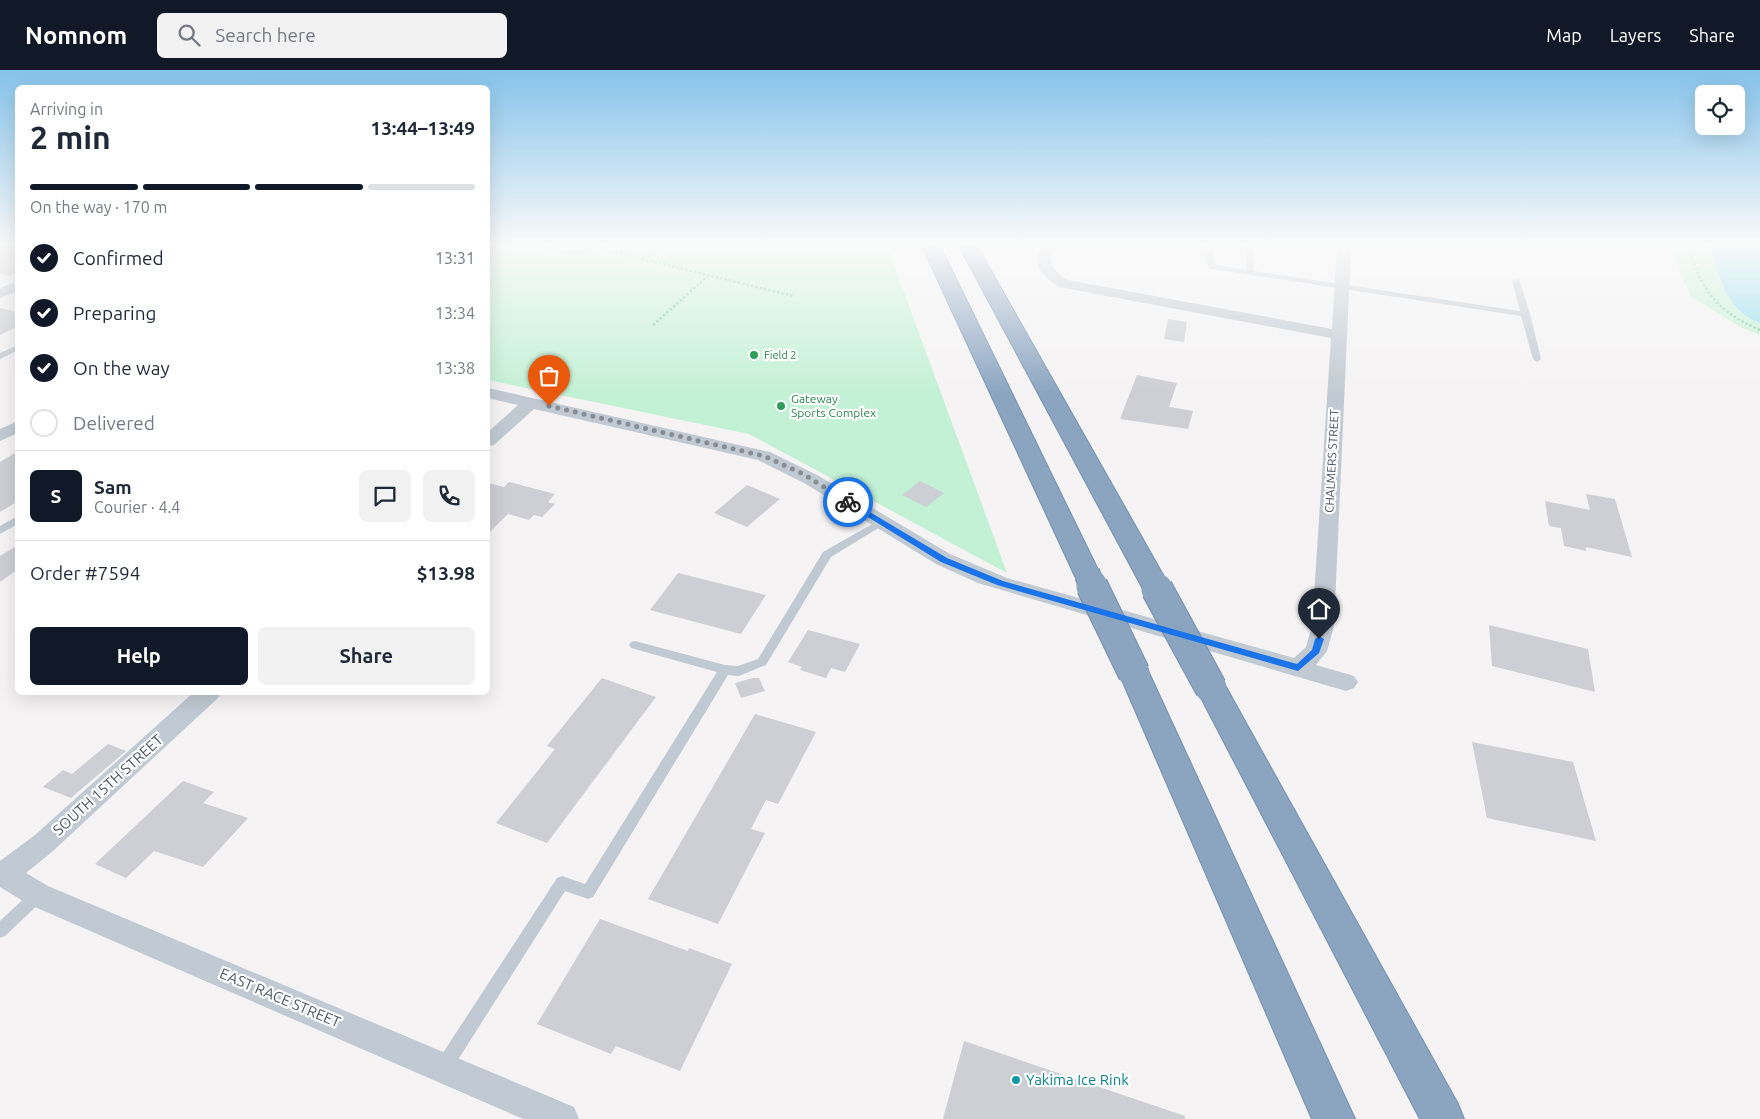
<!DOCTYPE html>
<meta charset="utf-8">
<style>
:root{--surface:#fff;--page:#f2f2f3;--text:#1f2937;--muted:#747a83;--line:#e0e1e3;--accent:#111827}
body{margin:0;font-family:Ubuntu,sans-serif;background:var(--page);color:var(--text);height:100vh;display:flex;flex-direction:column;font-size:19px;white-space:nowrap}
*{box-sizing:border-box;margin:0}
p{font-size:16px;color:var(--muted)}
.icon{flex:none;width:28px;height:28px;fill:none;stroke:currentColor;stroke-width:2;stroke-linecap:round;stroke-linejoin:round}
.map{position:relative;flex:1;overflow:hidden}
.details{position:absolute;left:15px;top:15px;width:475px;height:610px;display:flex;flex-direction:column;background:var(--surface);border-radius:8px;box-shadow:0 5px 20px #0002}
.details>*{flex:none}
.controls{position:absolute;left:1695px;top:15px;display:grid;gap:10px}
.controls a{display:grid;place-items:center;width:50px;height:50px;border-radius:8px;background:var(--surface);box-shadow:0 5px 20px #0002;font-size:25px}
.pin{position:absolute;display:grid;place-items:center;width:42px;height:42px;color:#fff;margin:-51px -21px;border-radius:50% 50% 50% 0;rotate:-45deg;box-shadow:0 0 5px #0007}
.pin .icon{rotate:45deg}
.courier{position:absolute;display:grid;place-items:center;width:50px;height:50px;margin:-25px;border:4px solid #1a73e8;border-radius:50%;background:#fff;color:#222;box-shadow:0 1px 6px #0007}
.summary em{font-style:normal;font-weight:700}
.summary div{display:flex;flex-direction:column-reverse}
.summary{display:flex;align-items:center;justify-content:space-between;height:85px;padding:0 15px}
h1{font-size:32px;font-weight:700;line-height:38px}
.bar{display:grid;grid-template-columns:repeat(4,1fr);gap:8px 5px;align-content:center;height:60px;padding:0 15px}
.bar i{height:6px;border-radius:4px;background:var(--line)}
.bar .active{background:var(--accent)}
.bar p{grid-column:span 4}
.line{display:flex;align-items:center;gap:12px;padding:0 15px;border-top:1px solid var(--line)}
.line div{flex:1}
.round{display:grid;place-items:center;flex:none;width:52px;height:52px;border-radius:8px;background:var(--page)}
ol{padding:0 15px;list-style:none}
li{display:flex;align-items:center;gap:15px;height:55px}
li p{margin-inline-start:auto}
li .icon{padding:5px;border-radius:50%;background:var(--accent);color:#fff;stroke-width:4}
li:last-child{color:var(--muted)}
li i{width:28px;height:28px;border:2px solid var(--line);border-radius:50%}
.button{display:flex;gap:10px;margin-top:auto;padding:10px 15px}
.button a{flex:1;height:58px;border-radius:8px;background:var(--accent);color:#fff;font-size:20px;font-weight:700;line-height:58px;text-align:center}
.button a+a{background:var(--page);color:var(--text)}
header{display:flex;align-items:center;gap:30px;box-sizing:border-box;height:70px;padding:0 25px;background:var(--accent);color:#fff}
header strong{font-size:24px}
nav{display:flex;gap:28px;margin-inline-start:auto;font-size:18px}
.search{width:350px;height:45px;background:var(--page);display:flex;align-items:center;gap:12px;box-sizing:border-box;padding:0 18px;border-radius:8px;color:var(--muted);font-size:19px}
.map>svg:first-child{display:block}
.green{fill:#c3f1d5}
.water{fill:#90daee}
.building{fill:#cdcfd5}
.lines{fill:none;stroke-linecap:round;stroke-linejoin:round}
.highway-casing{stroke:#7690ad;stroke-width:2}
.path{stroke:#7ad0a6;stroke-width:2.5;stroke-dasharray:2.5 2;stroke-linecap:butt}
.lane{fill:#c1cad2;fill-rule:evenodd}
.street{fill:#c1cad2;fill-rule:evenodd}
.highway{fill:#8ba5c1;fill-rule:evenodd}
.highway-bridge-far1-casing{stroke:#7690ad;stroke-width:27;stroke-linecap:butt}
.highway-bridge-casing{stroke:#7690ad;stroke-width:33;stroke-linecap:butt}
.highway-bridge-far1{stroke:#8ba5c1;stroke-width:24}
.highway-bridge{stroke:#8ba5c1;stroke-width:31}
.route{fill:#1a73e8}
.done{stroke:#868d94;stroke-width:5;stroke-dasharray:0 9}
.leisure-dot{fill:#2e9e5b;stroke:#fff;stroke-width:2}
.culture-dot{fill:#0f9aa8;stroke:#fff;stroke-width:2}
.labels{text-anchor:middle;stroke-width:4.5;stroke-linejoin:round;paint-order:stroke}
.far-leisure-label{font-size:11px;fill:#27864d;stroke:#fff;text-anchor:start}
.leisure-label{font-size:12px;fill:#27864d;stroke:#fff;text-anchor:start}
.street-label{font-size:12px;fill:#4a5661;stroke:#fff}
.near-street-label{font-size:15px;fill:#4a5661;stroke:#fff}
.near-culture-label{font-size:15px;fill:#0d838f;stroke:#fff;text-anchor:start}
</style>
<header>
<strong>Nomnom</strong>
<div class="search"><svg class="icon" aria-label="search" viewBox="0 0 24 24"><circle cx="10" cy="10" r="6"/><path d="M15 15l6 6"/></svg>Search here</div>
<nav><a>Map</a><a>Layers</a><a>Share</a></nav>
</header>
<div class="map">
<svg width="1760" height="1049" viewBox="0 0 1760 1049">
<rect width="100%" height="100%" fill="#f5f3f3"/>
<g class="green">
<path d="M488,176h399l120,327 -258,-139 -261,-54z"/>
<path d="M1669,176h91v89l-18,-7 -51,-31z"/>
</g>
<path class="water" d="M1711,176h49v77c-33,-11 -41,-47 -49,-77z"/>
<g class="building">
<path d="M0,176h18v26l-9,4 -9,-2z"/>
<path d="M0,238l18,4v14l-18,9z"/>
<path d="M1168,249l19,3 -3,20 -20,-3z"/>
<path d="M1137,305l40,8 -8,24 24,4 -5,18 -68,-10z"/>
<path d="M18,381v50l-18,11v-50z"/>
<path d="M920,411l24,12 -18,14 -24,-12z"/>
<path d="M509,412l46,12 -7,8 7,2 -13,13 -8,-2 -5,5 -21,-6 -20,20v-51l16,4z"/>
<path d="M747,415l33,14 -33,28 -33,-14z"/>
<path d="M1586,424l29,5 17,58 -46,-10v4l-22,-5 -3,-18 -12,-2 -4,-25 45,9z"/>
<path d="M18,475v24l-18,13v-26z"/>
<path d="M678,503l88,22 -25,39 -91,-24z"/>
<path d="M1489,555l99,24 7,43 -103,-26z"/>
<path d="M808,560l52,14 -15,28 -14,-4 -5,10 -26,-8 2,-3 -14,-5z"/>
<path d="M602,608l54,19 -109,146 -51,-20 59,-74 -8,-3z"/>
<path d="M753,608h6l6,13 -24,7 -6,-15z"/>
<path d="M755,644l61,18 -38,72 -12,-4 -15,29 14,4 -47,91 -70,-25z"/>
<path d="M1472,672l101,20 23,79 -109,-23z"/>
<path d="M108,674l18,7 -55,47 -28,-11 20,-17 9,4z"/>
<path d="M183,711l31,11 -11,11 45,15 -45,49 -49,-16 -28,27 -31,-14z"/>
<path d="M600,849l88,32 1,-3 43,16 -52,107 -64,-25 -5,8 -74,-30z"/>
<path d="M964,971l221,75v3h-242z"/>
</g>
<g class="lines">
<g class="highway-casing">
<g id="highway">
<path d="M922,176h18l160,328 -3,6 -10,3 -10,-3 -3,-6z"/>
<path d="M959,176h18l194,343 -4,7 -10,2 -10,-2 -4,-7z"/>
<path d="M1134,592l11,3 4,8 206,446h-43l-193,-446 4,-8z"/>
<path d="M1211,606l11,4 236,424 6,15h-44l-224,-431 4,-8z"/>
</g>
</g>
<g class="path">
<path d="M537,176l38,8 19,-7 199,49"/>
<path d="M1689,176c12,45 28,65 71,84"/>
<path d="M643,189l21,-13"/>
<path d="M653,255l55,-49"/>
</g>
<g class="lane">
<path d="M490,176h8l-10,8v-5z"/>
<path d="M1207,176h8l-2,13 3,6 30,5v-22l-4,-2h11l1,25 266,40 -8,-30 7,-2 11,35 11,45 -4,3 -4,-3 -12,-43 -308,-47h-3l-5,-10z"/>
<path d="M18,275v5l-18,9v-6z"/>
<path d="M18,446v8l-18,10v-8z"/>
<path d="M881,449l5,3 -1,2 -54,33 -65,108 -27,11 -11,-1 -135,222 -5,2 -23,-8 -116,183 -6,2 -6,-2 -2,-6 2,-6 120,-184 5,-2 23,8 132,-212 -86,-24 -2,-3 2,-3 4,-1 90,24 13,1 20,-7 65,-107z"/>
<path d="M38,818l5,2 2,5 -2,5 -38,36 -5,2v-17l33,-31z"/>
</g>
<g class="street">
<path d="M1042,176h14c-11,16 -2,26 12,34l264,49 5,-83h14l-17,380 -7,25 -11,14 38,11 4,6 -4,6 -8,3 -368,-108 -42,-19 -132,-81 -46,-23 -224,-51 -40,36 -6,1v-14l30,-27 -30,-7v-10l282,64 47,23 133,79 57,24 287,80 12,-11 6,-21 19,-288 -272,-51c-15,-9 -30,-24 -17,-41z"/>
<path d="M18,211v10l-18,7v-10z"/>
<path d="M18,351v12l-18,8v-12z"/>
<path d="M194,622h27l-3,6 -165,153 -27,22 22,13 526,221 5,12h-56l-495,-215 -28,-17v-26l35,-26z"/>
</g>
<use href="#highway" class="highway"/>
<g class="highway-bridge-far1-casing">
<path id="highway-bridge-far1" d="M1087,504l6,13"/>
</g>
<g class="highway-bridge-casing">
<g id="highway-bridge">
<path d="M1092,516l42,87"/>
<path d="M1157,519l54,99"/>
</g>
</g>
<use href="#highway-bridge-far1" class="highway-bridge-far1"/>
<use href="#highway-bridge" class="highway-bridge"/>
</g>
<linearGradient id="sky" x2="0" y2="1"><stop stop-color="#85c3ea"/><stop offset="0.54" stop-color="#fafafa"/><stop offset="1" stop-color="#fafafa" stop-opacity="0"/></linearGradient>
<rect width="1760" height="323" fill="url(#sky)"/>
<path class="route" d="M848,429l99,59 56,23 294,83 15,-14 3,-11 4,-3 5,3 -5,14 -21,18 -301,-86 -56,-23 -96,-59 -1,-1z"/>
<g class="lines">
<path class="done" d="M549,336l215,50 39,18 45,28"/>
</g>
<g class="leisure-dot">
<circle cx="754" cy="285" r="5"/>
<circle cx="781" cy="336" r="5"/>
</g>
<circle class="culture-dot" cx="1016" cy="1010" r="5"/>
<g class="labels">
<g class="far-leisure-label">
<text x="764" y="289">Field 2</text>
</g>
<g class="leisure-label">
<text x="791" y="333">Gateway<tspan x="791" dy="14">Sports Complex</tspan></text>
</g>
<g class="street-label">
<text transform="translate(1332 391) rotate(-87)" y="4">CHALMERS STREET</text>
</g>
<g class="near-street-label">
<text transform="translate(108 715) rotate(-42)" y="5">SOUTH 15TH STREET</text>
<text transform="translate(280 928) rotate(23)" y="5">EAST RACE STREET</text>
</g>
<g class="near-culture-label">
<text x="1026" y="1015">Yakima Ice Rink</text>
</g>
</g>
</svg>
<div class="controls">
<a><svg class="icon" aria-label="locate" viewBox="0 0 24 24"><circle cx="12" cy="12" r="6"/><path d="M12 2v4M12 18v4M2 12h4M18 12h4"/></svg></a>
</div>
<div class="pin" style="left:549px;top:336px;background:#ea580c"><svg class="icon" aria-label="bag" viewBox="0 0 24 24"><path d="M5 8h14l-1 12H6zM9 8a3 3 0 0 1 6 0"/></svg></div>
<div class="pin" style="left:1319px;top:569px;background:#1f2937"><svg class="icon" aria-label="home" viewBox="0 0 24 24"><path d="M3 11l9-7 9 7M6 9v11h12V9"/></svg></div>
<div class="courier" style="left:848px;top:432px"><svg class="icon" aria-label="bike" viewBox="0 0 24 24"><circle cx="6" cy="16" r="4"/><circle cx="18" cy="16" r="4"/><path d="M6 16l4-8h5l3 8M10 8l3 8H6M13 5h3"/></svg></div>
<section class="details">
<div class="summary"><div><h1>2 min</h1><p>Arriving in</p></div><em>13:44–13:49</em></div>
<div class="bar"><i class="active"></i><i class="active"></i><i class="active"></i><i></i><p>On the way · 170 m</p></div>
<ol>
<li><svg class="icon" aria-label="check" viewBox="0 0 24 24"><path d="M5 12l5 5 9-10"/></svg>Confirmed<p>13:31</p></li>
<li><svg class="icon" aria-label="check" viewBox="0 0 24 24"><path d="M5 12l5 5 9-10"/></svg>Preparing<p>13:34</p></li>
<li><svg class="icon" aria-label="check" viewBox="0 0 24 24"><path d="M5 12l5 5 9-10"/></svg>On the way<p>13:38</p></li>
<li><i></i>Delivered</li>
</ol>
<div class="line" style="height:90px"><b class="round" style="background:var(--accent);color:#fff">S</b><div><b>Sam</b><p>Courier · 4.4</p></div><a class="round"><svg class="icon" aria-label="chat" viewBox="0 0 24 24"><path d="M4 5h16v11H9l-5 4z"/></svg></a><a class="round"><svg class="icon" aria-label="phone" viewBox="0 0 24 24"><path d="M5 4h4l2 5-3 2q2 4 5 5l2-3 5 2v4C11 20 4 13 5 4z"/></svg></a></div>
<div class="line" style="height:65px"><div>Order #7594</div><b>$13.98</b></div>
<div class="button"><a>Help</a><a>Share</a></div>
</section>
</div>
